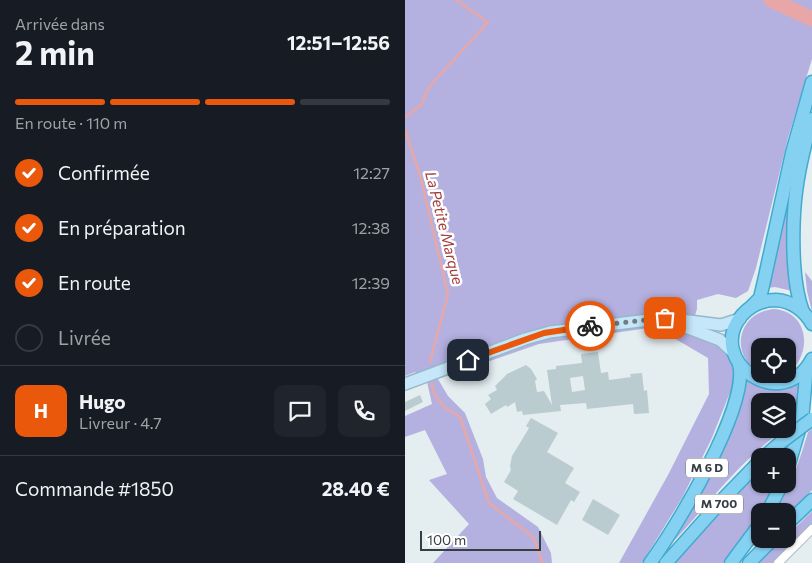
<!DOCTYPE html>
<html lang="fr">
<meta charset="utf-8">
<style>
:root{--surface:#171b24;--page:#20242c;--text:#f1f3f6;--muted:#9ea1a6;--line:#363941;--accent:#ea580c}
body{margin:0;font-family:Commissioner,sans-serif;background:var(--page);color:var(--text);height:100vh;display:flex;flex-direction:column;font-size:19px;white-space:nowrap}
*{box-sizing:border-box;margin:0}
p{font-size:16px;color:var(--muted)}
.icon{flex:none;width:28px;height:28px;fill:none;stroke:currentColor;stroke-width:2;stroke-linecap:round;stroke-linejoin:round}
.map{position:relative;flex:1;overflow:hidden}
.details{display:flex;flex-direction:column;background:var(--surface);width:405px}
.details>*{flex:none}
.fabs{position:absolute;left:346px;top:338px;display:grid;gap:10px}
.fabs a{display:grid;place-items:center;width:45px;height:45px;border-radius:10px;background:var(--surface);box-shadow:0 1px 4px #0004;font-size:25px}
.scale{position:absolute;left:15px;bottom:12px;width:121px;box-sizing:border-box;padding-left:5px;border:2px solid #353f42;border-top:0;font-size:14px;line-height:18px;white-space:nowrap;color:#353f42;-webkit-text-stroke:4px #fff;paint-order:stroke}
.pin{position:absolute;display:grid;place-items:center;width:42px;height:42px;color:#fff;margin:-21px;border-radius:10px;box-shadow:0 2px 8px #0006}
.courier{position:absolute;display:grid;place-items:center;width:50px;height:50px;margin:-25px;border:4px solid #ea580c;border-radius:50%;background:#fff;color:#222;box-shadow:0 1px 6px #0007}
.head em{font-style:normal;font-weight:700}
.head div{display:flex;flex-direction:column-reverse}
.head{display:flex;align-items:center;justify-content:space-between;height:85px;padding:0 15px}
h1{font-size:32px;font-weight:700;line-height:38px}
.bar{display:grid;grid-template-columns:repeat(4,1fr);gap:8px 5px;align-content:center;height:60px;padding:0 15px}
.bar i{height:6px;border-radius:4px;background:var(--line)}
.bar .on{background:var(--accent)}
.bar p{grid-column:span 4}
.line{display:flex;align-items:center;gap:12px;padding:0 15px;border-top:1px solid var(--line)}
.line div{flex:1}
.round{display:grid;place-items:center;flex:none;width:52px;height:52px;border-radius:10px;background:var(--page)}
ol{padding:0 15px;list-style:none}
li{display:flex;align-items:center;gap:15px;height:55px}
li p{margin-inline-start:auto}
li .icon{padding:5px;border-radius:50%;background:var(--accent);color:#fff;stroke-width:4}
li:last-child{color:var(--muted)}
li i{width:28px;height:28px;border:2px solid var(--line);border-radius:50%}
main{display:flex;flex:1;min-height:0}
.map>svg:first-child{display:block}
.green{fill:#b4b1e1}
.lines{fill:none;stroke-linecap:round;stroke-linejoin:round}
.stream{stroke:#e8a7a6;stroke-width:2.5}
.river{stroke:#e8a7a6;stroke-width:15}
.building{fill:#bbccd1;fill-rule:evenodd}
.minor-casing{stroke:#abb8be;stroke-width:10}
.secondary-casing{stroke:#96b8c9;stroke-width:14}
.trunk-casing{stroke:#41abce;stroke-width:15}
.minor{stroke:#fff;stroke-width:8}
.secondary{stroke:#c6e6f9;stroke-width:11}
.trunk{stroke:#85d1f2;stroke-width:12}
.trunk-bridge-casing{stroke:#41abce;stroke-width:15;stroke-linecap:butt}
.trunk-bridge{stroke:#85d1f2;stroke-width:12}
.done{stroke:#727c7f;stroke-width:5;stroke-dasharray:0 9}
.route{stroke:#ea580c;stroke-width:6}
.labels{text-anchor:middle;stroke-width:5;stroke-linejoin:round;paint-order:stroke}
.shield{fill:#fff;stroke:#72797b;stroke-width:1}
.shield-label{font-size:12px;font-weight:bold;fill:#353f42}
.water-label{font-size:15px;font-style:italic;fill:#a33d39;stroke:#fff}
</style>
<main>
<section class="details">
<div class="head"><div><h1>2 min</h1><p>Arrivée dans</p></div><em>12:51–12:56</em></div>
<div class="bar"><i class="on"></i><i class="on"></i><i class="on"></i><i></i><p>En route · 110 m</p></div>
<ol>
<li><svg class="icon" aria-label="check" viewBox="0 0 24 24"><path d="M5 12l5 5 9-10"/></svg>Confirmée<p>12:27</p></li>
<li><svg class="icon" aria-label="check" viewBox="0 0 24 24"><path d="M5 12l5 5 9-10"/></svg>En préparation<p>12:38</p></li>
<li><svg class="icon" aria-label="check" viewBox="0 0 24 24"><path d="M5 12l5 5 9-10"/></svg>En route<p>12:39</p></li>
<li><i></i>Livrée</li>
</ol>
<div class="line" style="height:90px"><b class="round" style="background:var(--accent);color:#fff">H</b><div><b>Hugo</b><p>Livreur · 4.7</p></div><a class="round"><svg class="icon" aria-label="chat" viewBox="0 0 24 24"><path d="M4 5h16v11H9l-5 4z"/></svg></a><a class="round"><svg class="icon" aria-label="phone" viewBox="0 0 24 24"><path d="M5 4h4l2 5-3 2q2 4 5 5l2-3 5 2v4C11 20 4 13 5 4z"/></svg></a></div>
<div class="line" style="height:65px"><div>Commande #1850</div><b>28.40 €</b></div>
</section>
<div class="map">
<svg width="407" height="563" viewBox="0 0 407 563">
<rect width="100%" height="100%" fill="#e4edf0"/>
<g class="green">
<path d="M0,0h407v59l-24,79 -32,130 -8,23 -12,7 -18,-4 -21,6v9l-7,22 34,15 12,24 -5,20 -20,50 -29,58 -40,65h-23l49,-88 41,-81 -1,-36 -53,-31 -116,17 -101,35 10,17 17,17 18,46 3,18 11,21 41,29 13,26 1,10h-119l36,-39 -40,-44 18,-6 -22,-44 -20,7v-21l27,-12 -5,-22 -12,-10 -10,4z"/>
<path d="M385,186l2,105 -17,-4 -8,1z"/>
<path d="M400,272l7,9v31l-5,-21z"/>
<path d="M370,309c36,4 37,48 12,65v-28h-27v27c-32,-18 -22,-62 15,-64z"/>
<path d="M342,380c19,10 34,10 53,2l-3,37 -9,8 -1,-26h-27v28h25c-43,29 -76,74 -111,112l29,-51 23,-47z"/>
<path d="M407,429v61l-24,25 -1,-4h-11c15,-25 24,-51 32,-79z"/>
<path d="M355,471v13h16l-26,44 -27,35h-49l70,-79z"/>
<path d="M407,511v21l-29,31h-25l25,-24h4l1,-4z"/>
</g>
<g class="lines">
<g class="stream">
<path d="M0,117l16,-12 8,-18 59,-65 -32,-22"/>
<path d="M0,130l15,45 28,119 -18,68"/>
<path d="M27,383l1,9 11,15 16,10 29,86 44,34 10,26"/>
</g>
<path class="river" d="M366,0l41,19"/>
</g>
<g class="building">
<path d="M193,352l3,21 7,-1 1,8 22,-3 -1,-3 12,-1 2,18 3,-1 2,23 -15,1 -1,-10 -46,5 -1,-6 -26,2 1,6 -38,4 -1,-4 -5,1 -2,-10 -8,5 -1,-2 -15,9 -6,-10 6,-5 -3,-4 9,-5 -2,-4 12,-12 19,-9 5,4 6,10 -2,2 2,11 7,-1 8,14 -5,-35 9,-1v-3l26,-3 -1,-9zM178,376l2,14 -13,2 -2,-14z"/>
<path d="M15,395l3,7 -18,9v-9z"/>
<path d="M126,418l27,15 -11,19 27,16 -9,15 15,9 -6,10 -3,-2 -14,25 -44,-26 5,-8 -14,-9 7,-12 -1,-4 2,-10 17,-28 -3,-2z"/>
<path d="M188,499l27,16 -12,20 -26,-15z"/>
</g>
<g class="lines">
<g class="minor-casing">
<path id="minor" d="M373,563l34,-34"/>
</g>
<g class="secondary-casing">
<g id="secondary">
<path d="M273,324l42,16 14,13"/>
<path d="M0,384l120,-45 25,-7 115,-14 56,7 19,-6"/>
</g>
</g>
<g class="trunk-casing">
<g id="trunk">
<path d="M347,306l8,-8 4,-17 28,-128 20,-71"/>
<path d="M398,312c-6,-16 -8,-33 -9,-49 -3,-55 3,-92 18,-144"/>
<path d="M407,324c-7,-13 -20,-23 -36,-24 -13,0 -25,5 -34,15 -38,45 40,101 70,44"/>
<path d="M360,456l15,-13"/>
<path d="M382,471l15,-51 4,-44 3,-10"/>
<path d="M363,511l14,-27"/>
<path d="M382,524l25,-24"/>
<path d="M245,563c26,-35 100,-158 89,-199"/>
<path d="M261,563l59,-66 35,-36"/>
<path d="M326,563l29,-39"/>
<path d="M344,563l24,-24"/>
</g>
</g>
<use href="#minor" class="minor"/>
<use href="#secondary" class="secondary"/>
<use href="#trunk" class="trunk"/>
<g class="trunk-bridge-casing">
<path id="trunk-bridge" d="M375,443l32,-24"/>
</g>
<use href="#trunk-bridge" class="trunk-bridge"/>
</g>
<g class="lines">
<path class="done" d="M185,326l75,-8"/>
<path class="route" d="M63,360l76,-27 46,-7"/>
</g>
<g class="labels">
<g class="shield">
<rect x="281" y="458.5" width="42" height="19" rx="4"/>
<rect x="290" y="494.5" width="48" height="19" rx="4"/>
</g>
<g class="shield-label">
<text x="302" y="472">M 6 D</text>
<text x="314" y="508">M 700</text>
</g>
<g class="water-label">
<text transform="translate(39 228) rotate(76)" y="5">La Petite Marque</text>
</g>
</g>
</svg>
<div class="fabs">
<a><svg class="icon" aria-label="locate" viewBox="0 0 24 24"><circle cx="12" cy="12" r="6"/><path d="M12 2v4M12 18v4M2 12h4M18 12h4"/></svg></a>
<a><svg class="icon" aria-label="layers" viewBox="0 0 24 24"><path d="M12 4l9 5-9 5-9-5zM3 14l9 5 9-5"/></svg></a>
<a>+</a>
<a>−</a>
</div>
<div class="scale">100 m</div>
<div class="pin" style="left:260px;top:318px;background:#ea580c"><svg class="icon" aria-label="bag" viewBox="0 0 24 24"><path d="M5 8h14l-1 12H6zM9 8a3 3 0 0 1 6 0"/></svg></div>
<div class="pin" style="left:63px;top:360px;background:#1f2937"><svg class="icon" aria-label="home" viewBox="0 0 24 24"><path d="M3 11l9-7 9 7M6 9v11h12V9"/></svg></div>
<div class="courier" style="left:185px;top:326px"><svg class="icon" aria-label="bike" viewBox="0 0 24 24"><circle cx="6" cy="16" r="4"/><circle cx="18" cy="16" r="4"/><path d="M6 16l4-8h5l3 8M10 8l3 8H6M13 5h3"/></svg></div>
</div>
</main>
